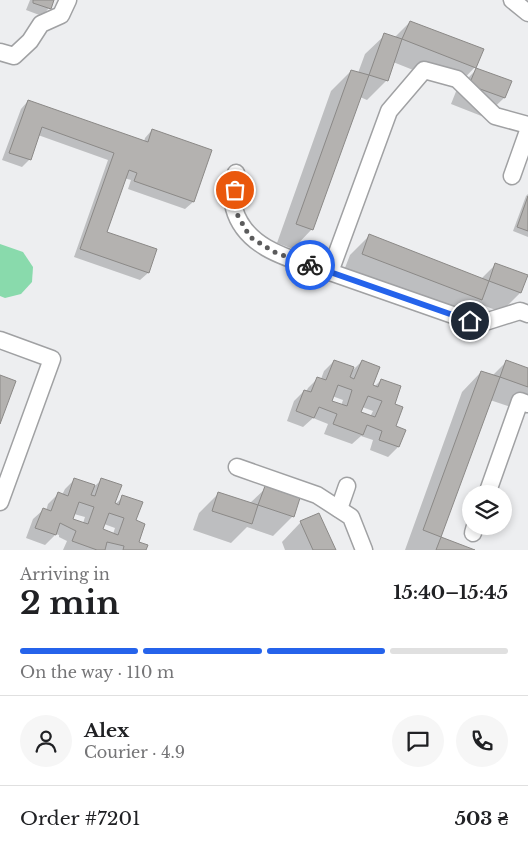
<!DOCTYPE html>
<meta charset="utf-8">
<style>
:root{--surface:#fff;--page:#f6f6f6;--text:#202124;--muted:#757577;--line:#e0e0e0;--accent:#2563eb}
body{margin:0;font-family:"Libre Baskerville",serif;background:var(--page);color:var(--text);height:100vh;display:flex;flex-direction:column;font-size:19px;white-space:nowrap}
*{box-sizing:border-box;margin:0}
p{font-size:16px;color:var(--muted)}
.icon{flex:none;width:28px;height:28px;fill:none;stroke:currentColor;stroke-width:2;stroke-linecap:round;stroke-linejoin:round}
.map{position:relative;height:550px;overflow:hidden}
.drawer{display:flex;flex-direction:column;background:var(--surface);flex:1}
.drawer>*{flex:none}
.controls{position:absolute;left:462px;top:485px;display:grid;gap:10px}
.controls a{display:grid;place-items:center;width:50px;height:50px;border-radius:50%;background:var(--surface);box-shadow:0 2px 8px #0003;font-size:25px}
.pin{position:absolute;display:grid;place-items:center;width:42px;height:42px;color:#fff;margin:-21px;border:2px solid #fff;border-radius:50%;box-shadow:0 1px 5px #0007}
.courier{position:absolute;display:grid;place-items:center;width:50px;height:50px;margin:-25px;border:4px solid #2563eb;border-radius:50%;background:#fff;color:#222;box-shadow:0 1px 6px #0007}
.summary em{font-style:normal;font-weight:800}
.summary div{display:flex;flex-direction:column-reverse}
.summary{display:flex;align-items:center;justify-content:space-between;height:85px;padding:0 20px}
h1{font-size:32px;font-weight:800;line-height:38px}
.bar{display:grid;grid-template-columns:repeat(4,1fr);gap:8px 5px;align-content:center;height:60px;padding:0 20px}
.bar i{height:6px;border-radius:4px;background:var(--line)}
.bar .current{background:var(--accent)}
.bar p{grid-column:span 4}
.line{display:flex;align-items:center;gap:12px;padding:0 20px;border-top:1px solid var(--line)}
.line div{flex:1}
.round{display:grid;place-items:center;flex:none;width:52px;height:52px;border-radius:26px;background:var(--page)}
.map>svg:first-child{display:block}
.green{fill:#89daac}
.shadow{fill:#0003;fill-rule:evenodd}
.building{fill:#b4b2b0;stroke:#8b8987;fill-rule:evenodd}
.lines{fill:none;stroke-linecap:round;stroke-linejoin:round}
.minor-casing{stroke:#a0a1a3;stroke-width:19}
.minor{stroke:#fff;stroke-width:16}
.done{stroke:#5b5b5c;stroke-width:5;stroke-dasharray:0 9}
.route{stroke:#2563eb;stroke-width:6}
</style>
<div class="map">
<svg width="528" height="550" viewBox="0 0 528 550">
<rect width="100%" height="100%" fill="#edeef0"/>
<path class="green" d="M0,244l23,8 10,15 -1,15 -11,12 -16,4 -5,-2z"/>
<g class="shadow">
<path d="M30,0h22l-3,8 -7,8 -16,-6z"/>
<path d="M410,22l65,45 -19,20 -63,-25 -6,18 -20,20 -7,-3 -48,132 -19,20 -16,-6 54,-152 20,-20 7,2 7,-19 20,-19 9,3z"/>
<path d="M477,69l33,13 -6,16 -20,19 -33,-13 6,-15z"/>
<path d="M28,101l116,41 1,-4 7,-8 59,21 -18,51 -8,7 -57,-20 3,-9 -7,-2 -19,54 51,18 -8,23 -8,7 -66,-23 34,-97 -70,-25 -8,24 -8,8 -20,-7 19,-51z"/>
<path d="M528,194v43l-15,-6 13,-35z"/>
<path d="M369,236l112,43 15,-15 24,29 -19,19 -24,-9 -16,16 -118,-46 7,-18z"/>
<path d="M334,361l16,12 12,-12 10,25 2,1 7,-7 12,24 1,23 4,20 -10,10 -18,-7 3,-10 -12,-4 -9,8 -28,-10 4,-10 -15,-6 -10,9 -16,-6 7,-20 10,-10 2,1 2,-4 10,-10 3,1 3,-8zM332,396l11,4 -2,6 -11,-4zM362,407l11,4 -3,6 -10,-4z"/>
<path d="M507,361l21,8v44l-38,-13 -50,138 32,12h-67l57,-158 19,-20 11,4z"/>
<path d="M75,479l20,7 7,-7 11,27 10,-9 11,24 3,22 8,7h-82l4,-9 -8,-4v-2l-3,-1 -11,11 -19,-7 7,-19 10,-9 3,1 2,-7 10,-10 4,1 3,-6zM74,514l11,3 -2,6 -11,-4zM104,524l11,4 -2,6 -12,-4z"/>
<path d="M266,488l27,28 -20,20 -26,-9 -16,16 -38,-13 6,-17 20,-20 31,10z"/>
<path d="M301,522l33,28h-49l-3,-8z"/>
</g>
<g class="building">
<path d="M33,0h21l-3,9 -18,-6z"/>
<path d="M410,21l74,28 -8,19 -74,-29z"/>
<path d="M384,33l18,6 -14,42 -19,-6z"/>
<path d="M476,68l36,13 -7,17 -36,-13z"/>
<path d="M351,70l18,5 -56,155 -17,-6z"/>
<path d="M28,100l120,42 4,-13 60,21 -18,52 -60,-21 3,-8 -8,-3 -22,62 50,17 -8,24 -69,-24 34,-96 -72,-26 -11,33 -22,-7z"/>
<path d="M528,196v35l-11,-4z"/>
<path d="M369,234l120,47 -7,19 -120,-46z"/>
<path d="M495,263l33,12 -7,18 -32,-12z"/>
<path d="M334,360l20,7 -4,10 4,2 8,-19 18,7 -7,18 5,2 3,-8 20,7 -6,18 8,3 -7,19 10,4 -7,17 -20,-7 3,-9 -15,-6 -4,10 -30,-11 4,-10 -18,-7 -5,11 -18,-7 8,-21 7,2 6,-15 9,3zM338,385l14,5 -5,16 -15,-5zM368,396l14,5 -7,16 -14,-5z"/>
<path d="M506,360l22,8v19l-28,-10z"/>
<path d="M481,371l19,6 -59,160 -18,-7z"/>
<path d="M0,375l16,6 -16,43z"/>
<path d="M74,478l21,7 -4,10 4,1 6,-18 21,7 -7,18 4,2 3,-10 21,7 -7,18 9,4 -6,18 9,3 -2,5h-23l1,-4 -17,-4 -2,8h-8l-25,-9 4,-10 -16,-8 -4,12 -21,-7 8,-20 8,3 7,-19 10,4zM79,502l15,5 -6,17 -15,-5zM109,513l15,5 -6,17 -15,-6z"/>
<path d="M265,486l35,12 -6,19 -36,-12z"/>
<path d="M218,492l40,13 -6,19 -40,-13z"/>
<path d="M319,513l17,37h-23l-13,-29z"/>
<path d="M441,537l34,13h-39z"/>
</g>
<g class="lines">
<g class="minor-casing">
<g id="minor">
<path d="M512,0l16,13"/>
<path d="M0,52l14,4 16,-15 11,-17 20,-9 7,-15"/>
<path d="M236,173c-1,10 -5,25 -2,35 11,42 60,52 96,64l59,-161 35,-41 33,9 38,37 33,9"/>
<path d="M512,176l16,-45"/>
<path d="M330,272l140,49 15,1 35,-11 8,3"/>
<path d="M0,340l52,19 -52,143"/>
<path d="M237,467l80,28 34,22 13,33"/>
<path d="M487,494l33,-93 8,3"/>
<path d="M339,509l8,-23"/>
<path d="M473,533l2,-7"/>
</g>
</g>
<use href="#minor" class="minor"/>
</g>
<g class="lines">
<path class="done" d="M235,190l-2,17 17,30 24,15 36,13"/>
<path class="route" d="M310,265l160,56"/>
</g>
</svg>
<div class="controls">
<a><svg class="icon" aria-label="layers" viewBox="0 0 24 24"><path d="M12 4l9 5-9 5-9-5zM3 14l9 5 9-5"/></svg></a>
</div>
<div class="pin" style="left:235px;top:190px;background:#ea580c"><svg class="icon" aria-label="bag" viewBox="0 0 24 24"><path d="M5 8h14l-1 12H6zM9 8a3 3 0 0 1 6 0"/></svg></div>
<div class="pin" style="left:470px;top:321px;background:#1f2937"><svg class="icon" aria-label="home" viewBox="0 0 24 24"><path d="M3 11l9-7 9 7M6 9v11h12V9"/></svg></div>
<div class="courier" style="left:310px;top:265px"><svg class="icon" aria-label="bike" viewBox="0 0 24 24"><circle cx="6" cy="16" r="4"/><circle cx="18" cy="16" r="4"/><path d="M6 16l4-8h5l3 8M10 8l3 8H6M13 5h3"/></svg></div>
</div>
<section class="drawer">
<div class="summary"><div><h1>2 min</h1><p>Arriving in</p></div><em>15:40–15:45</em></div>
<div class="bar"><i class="current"></i><i class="current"></i><i class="current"></i><i></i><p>On the way · 110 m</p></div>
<div class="line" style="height:90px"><a class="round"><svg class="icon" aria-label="person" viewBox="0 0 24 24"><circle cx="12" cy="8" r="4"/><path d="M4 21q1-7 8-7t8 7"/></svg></a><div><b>Alex</b><p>Courier · 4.9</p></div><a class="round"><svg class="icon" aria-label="chat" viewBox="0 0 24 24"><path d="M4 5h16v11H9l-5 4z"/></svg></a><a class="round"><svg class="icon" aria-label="phone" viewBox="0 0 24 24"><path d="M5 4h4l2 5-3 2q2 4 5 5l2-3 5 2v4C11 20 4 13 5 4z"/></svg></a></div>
<div class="line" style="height:65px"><div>Order #7201</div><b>503 ₴</b></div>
</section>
